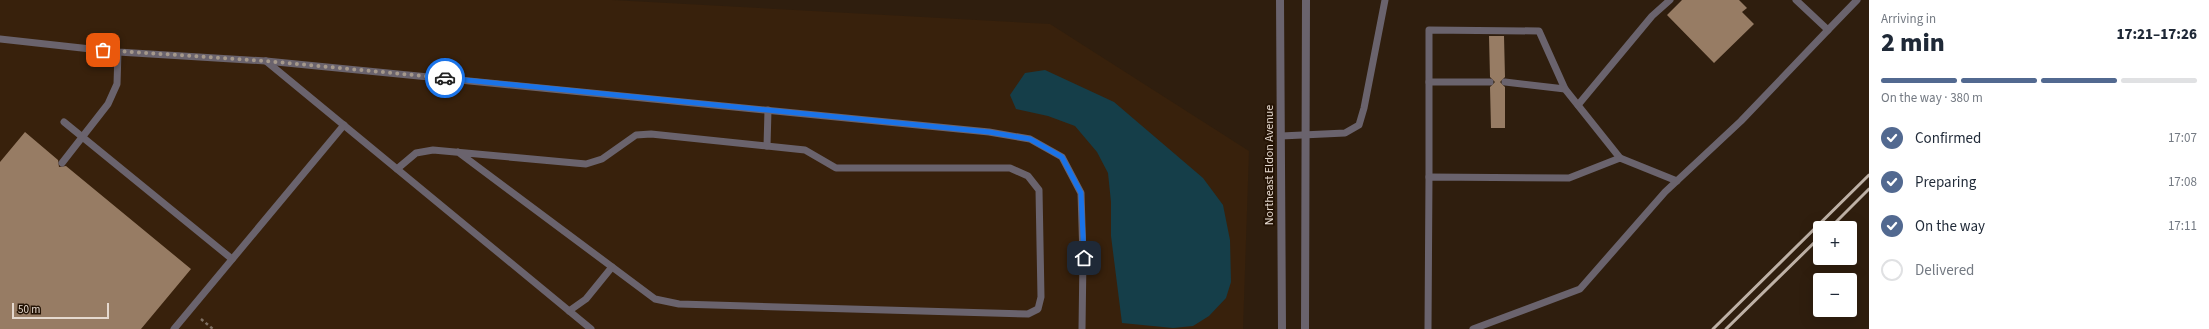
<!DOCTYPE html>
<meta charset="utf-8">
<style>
:root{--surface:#fff;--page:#f2f2f3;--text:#1f2937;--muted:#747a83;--line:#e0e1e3;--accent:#526990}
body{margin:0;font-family:"Source Sans 3",sans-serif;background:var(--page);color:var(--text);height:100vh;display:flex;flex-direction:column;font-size:15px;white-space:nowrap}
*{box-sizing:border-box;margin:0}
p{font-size:13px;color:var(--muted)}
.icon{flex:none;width:22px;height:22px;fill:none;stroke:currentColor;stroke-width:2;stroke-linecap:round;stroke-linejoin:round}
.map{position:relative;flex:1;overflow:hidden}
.panel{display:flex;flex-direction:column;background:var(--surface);width:340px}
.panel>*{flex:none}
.tools{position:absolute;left:1813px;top:221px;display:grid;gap:8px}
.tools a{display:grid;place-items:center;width:44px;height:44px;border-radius:4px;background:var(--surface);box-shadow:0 4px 16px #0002;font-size:20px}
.scale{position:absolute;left:12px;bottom:10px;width:97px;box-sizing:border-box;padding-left:4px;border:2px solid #e5d9cf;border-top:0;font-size:11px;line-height:14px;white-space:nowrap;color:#e5d9cf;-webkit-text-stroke:3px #251405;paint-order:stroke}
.pin{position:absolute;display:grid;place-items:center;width:34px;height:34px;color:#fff;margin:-17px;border-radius:8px;box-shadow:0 2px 6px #0006}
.courier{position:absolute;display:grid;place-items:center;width:40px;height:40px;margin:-20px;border:3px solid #1a73e8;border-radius:50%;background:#fff;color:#222;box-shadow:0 1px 5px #0007}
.overview em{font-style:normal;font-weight:800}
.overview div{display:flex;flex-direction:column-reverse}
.overview{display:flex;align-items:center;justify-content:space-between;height:68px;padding:0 12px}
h1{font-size:26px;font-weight:800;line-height:30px}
.bar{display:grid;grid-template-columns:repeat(4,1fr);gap:6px 4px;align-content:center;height:48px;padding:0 12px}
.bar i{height:5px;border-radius:3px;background:var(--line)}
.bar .current{background:var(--accent)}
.bar p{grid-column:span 4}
ol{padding:0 12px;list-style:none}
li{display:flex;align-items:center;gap:12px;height:44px}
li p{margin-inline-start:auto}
li .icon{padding:4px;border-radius:50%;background:var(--accent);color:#fff;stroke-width:4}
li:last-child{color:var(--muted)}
li i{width:22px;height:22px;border:2px solid var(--line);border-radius:50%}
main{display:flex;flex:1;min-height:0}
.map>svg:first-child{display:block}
.built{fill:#38210c}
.water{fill:#153e49}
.building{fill:#977c64}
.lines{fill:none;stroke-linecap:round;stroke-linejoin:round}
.path{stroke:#7f7063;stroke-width:2.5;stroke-dasharray:3 3;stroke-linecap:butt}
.lane{stroke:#6a636d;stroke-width:7}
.street{stroke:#6a636d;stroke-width:8}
.rail{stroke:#beb1a6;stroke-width:3}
.done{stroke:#a5988b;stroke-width:4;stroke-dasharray:0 7.2}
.route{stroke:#1a73e8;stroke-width:5}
.labels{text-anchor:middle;stroke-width:4;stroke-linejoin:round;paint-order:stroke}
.street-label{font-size:12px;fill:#e5d9cf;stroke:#251405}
</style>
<main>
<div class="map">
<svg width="1869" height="329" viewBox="0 0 1869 329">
<rect width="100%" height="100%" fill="#2f1e0e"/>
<path class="built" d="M0,0h612l438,24 199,127 -6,178h-1243z"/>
<path class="water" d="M1045,70l69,32 89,76 20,27 7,35 1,42 -5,16 -17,18 -16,10 -20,2 -51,-5 -11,-87v-34l-3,-29 -11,-21 -22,-26 -27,-10 -32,-7 -6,-14 15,-22z"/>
<g class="building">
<path d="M1682,0h57l8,8 -5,4 12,12 -40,39 -47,-48z"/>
<path d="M1489,36h15l1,41 -5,5 5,5v41h-14l-1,-41 5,-5 -5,-5z"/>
<path d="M25,132l33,28 1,7 7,-1 125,103 -50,60h-141v-167z"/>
</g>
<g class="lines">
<path class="path" d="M201,319l12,10"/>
<g class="lane">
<path d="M1828,30l29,-30"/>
<path d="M0,39l118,13 148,9 723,71 41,7 32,18 19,36 2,64 -1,72"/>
<path d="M266,61l325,268"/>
<path d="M1429,82v-52l110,1 26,58"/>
<path d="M1505,82l60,7 55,69"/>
<path d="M1578,105l74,-89 18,-16"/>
<path d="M64,122l168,137"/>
<path d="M1281,136l64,-3 14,-8 5,-17 21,-108"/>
<path d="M767,146l1,-36"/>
<path d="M62,163l46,-59 9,-20 1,-32"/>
<path d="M397,169l19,-16 17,-3 153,14 16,-5 34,-24 15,-1 154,16 31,18h174l18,8 11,14 2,107 -3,12 -10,5 -349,-10 -24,-5 -197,-147"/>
<path d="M1429,177v-95h61"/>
<path d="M569,311l17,-12 26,-32"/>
<path d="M174,329l170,-204"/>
<path d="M1428,329l1,-152 140,1 51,-20 57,23"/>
<path d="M1473,329l107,-40 85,-97 76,-71 87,-91 -32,-30"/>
</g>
<g class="street">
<path d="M1280,0l2,329"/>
<path d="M1305,329l1,-329"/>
</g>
<g class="rail">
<path d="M1830,228l39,-39"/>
<path d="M1713,329l156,-154"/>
<path d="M1726,329l94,-92"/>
</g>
</g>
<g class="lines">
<path class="done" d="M103,50l163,11 179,17"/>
<path class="route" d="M445,78l544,54 41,7 32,18 19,36 3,65"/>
</g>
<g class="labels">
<g class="street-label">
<text transform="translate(1269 165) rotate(-90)" y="4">Northeast Eldon Avenue</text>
</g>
</g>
</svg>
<div class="tools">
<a>+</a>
<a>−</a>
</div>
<div class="scale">50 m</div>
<div class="pin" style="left:103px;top:50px;background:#ea580c"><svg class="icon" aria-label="bag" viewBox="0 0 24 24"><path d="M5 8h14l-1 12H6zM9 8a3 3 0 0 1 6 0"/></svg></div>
<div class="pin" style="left:1084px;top:258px;background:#1f2937"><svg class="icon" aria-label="home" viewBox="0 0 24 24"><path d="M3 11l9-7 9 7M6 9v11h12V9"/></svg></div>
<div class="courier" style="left:445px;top:78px"><svg class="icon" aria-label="car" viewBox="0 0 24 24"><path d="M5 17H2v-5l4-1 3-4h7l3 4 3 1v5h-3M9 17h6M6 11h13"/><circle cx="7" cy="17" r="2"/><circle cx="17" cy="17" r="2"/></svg></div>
</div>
<section class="panel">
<div class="overview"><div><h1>2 min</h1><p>Arriving in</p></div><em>17:21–17:26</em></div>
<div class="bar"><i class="current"></i><i class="current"></i><i class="current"></i><i></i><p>On the way · 380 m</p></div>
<ol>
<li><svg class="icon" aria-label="check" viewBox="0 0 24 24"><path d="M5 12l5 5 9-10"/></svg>Confirmed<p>17:07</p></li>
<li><svg class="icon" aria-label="check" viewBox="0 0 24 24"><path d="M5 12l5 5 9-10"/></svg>Preparing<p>17:08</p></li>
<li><svg class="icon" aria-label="check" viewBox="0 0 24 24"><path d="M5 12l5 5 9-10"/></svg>On the way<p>17:11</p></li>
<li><i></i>Delivered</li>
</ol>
</section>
</main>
